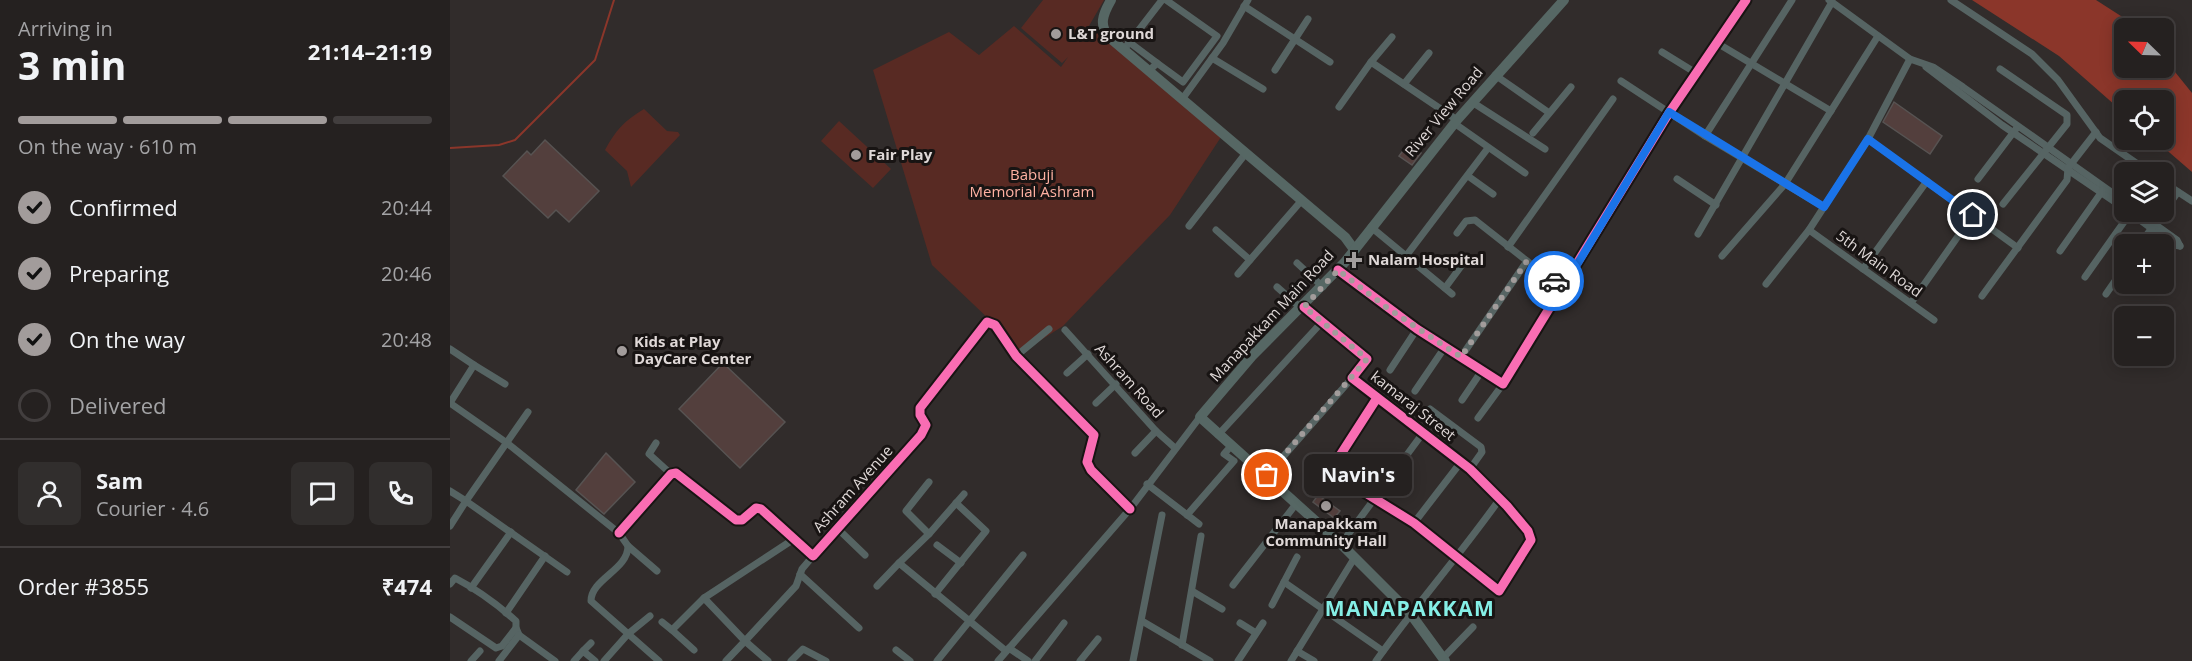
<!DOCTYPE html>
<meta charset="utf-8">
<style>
:root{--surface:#252120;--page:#312e2d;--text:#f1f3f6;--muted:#a3a3a5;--line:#423e3e;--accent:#a29c9b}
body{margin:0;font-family:"Open Sans",sans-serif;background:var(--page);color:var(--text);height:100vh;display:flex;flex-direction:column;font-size:22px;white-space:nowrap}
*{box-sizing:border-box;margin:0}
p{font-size:20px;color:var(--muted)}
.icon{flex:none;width:33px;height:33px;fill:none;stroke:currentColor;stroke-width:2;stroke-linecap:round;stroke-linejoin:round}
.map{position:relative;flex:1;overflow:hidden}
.drawer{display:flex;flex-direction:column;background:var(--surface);width:450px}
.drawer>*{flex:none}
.needle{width:39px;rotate:293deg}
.tools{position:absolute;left:1664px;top:18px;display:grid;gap:12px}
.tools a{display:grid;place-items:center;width:60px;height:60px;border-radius:9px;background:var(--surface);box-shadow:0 3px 15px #0003,0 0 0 2px var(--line);font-size:30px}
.pin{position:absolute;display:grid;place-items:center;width:51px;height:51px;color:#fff;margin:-26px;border:3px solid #fff;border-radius:50%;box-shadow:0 2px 6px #0007}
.courier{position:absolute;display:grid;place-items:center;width:60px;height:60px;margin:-30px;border:4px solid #1a73e8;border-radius:50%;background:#fff;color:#222;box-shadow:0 2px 8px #0007}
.bubble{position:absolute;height:42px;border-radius:9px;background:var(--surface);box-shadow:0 3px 15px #0003,0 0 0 2px var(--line);font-size:20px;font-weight:700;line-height:42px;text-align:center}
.headline em{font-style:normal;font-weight:700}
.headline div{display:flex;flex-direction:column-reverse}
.headline{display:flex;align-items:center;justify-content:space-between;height:102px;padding:0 18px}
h1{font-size:39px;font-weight:700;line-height:45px}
.bar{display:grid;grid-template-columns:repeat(4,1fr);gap:9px 6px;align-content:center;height:72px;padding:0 18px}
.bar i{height:8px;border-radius:4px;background:var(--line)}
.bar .on{background:var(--accent)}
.bar p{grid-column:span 4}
.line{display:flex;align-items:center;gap:15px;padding:0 18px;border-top:2px solid var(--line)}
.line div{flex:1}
.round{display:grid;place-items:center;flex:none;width:63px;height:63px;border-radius:9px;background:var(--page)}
ol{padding:0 18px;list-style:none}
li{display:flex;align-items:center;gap:18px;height:66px}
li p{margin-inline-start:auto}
li .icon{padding:6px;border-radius:50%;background:var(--accent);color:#111;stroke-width:4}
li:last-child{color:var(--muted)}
li i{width:33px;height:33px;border:3px solid var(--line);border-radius:50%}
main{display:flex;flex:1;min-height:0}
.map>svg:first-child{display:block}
.green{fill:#582a23}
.water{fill:#8b362a}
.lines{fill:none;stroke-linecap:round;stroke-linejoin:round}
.stream{stroke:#8b362a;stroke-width:2}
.building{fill:#533f3d;stroke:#575352;stroke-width:1.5}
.street{stroke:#566463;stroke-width:7}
.secondary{stroke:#566764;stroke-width:10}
.cycleway-casing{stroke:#181413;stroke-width:13}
.cycleway{stroke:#f96db3;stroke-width:9}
.done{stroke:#a29c9b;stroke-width:6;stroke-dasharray:0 10.8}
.route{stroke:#1a73e8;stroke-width:8}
.poi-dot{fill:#a29c9b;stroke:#181413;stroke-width:2}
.labels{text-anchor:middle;stroke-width:6;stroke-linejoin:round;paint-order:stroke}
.poi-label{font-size:15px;font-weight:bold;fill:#dfd8d7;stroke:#181413;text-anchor:start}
.street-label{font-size:15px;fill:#dfd8d7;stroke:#181413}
.park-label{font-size:15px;fill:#ffb1a2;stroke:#181413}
.district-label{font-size:21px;font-weight:bold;letter-spacing:1.5px;fill:#85efe6;stroke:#181413}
</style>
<main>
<section class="drawer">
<div class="headline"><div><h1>3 min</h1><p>Arriving in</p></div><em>21:14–21:19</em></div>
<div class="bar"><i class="on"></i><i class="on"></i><i class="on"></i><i></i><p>On the way · 610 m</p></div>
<ol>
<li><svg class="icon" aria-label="check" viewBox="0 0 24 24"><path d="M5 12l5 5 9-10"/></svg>Confirmed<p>20:44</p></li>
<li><svg class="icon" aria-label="check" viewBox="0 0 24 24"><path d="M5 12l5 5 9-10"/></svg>Preparing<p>20:46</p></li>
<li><svg class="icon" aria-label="check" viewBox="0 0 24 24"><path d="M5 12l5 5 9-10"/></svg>On the way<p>20:48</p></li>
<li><i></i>Delivered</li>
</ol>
<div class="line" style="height:108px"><a class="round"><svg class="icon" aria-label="person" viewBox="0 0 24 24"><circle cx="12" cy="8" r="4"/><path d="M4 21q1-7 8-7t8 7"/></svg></a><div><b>Sam</b><p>Courier · 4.6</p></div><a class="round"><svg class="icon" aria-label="chat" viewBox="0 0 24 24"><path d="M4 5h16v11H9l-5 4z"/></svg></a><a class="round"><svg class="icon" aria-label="phone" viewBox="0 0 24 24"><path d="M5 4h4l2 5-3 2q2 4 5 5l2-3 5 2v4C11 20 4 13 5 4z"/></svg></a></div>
<div class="line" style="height:78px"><div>Order #3855</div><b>₹474</b></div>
</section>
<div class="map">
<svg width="1742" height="661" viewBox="0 0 1742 661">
<rect width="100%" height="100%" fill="#312c2b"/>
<g class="green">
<path d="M593,0h61l-22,38 9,-12 130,111 -51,78 -107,111 -47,30 -24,-34 -60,-57 -59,-195 76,-38 30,23 35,-29 47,41 7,-10 -6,6 -41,-35z"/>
<path d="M194,109l23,22 11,1 2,3 -49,52 -4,-16 -22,-21c10,-19 20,-30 39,-41z"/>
<path d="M389,121l52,48 -18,19 -52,-47z"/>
</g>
<path class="water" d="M1522,0h124l42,27 -14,1v40h39v-11l29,36v79l-37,-32h8v-40h-39v13l-65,-57z"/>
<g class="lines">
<path class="stream" d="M0,148l49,-3 16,-5 80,-80 19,-60"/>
</g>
<g class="building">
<path d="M1444,102l48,34 -12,18 -47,-32z"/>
<path d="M95,140l54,51 -30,31 -13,-12 -8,8 -45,-42 24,-25 4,4z"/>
<path d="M958,144l13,9 -9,12 -13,-9z"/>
<path d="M273,363l62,59 -45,46 -61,-59z"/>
<path d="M156,453l29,29 -31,32 -28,-24z"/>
<path d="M868,495l22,16 -6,7 -21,-16z"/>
</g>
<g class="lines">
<g class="street">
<path d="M1379,0l81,59 23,8 30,20 161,114"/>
<path d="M1501,0l81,54 26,26 42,58 49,34"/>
<path d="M794,6l86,56"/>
<path d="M679,42l28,21"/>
<path d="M1267,43l114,68"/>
<path d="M675,48l37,-48"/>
<path d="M1212,52l34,21"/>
<path d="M762,58l51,31"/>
<path d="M921,62l21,-25"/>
<path d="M1476,67l76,58 122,83"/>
<path d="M1550,69l67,46v9l-64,80"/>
<path d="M700,70l7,-7 26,19 34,-46 -51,-36"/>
<path d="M825,70l33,-51"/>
<path d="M1045,75l53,37"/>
<path d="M1171,81l84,55 119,71"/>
<path d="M954,84l25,-31"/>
<path d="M733,98l40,-55 25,-43"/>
<path d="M1022,102l73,47"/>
<path d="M889,107l32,-45 86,58"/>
<path d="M1004,123l71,50"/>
<path d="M1083,133l38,-46"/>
<path d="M1255,136l87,-136"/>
<path d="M1418,139l150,109"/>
<path d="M1018,176l25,18"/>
<path d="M1227,179l39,26"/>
<path d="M1528,179l38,-50"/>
<path d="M1713,182l29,19"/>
<path d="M1679,212l45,33 6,1"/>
<path d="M1688,212l39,28 3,6"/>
<path d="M739,226l57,-73"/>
<path d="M921,227l81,67"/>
<path d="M766,230l34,30 52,-60"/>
<path d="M1359,230l125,90"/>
<path d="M1007,233l9,-12 9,-1 52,41 -66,96"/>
<path d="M1248,234l134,-232"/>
<path d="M1690,244l38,-52"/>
<path d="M1058,247l105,-148"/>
<path d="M1610,251l43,-61"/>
<path d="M956,256l82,-108"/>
<path d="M1272,256l63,-72 93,-148"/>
<path d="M1077,261l36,27"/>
<path d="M847,263l26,24"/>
<path d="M1413,269l64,-88"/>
<path d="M888,270l79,59 86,55 166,-271 77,-113"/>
<path d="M788,274l12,-14"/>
<path d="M1635,277l46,-65"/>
<path d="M1316,284l43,-54 59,-91 42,-80"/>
<path d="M827,287l25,22"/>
<path d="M995,288l17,-23"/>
<path d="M1656,294l18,-26"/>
<path d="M1532,296l85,-116 1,-12 28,-36"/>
<path d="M1461,303l62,-88"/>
<path d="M854,307l63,52 -15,19 118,91 37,37 21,25 3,9 -32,51 -85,-68 -84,-52 47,-73"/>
<path d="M615,330l91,101 19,17"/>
<path d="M0,349l24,16 -24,38"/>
<path d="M566,356l33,-27"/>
<path d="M24,365l31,19"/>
<path d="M940,370l27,-41"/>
<path d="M617,373l21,-19"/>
<path d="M965,391l30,-44"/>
<path d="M1012,400l21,-31"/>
<path d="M0,403l57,40 112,90 9,13c0,24 -37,33 -37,55l68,60"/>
<path d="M646,403l20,-19"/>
<path d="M980,409l51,38 1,5 -12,17"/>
<path d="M1028,418l25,-34"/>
<path d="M768,435l104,-113"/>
<path d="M206,443l-7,11 22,20"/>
<path d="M685,453l21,-22"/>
<path d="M817,475l85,-97"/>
<path d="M697,484l52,40"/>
<path d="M0,491l16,10 62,-89"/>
<path d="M737,515l47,-54 -10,-7 7,-8"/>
<path d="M964,523l47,-61"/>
<path d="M0,526l16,-25 101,71"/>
<path d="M388,529l27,26"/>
<path d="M169,533l52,-59 5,-1 60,47h6l14,-12 5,1 52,47 108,-121 5,-10 -6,-10v-7l67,-86 8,3 21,31 78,79 -7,27 4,8 39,39"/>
<path d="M479,534l35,-40"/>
<path d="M891,544l82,-111"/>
<path d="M487,545l24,18"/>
<path d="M178,546l29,25"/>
<path d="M449,563l30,-29 -23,-23 23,-29"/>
<path d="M350,574l59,54"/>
<path d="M834,582l99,69"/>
<path d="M0,584l5,-6c21,11 43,27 61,43v7"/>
<path d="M783,585l63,-81"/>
<path d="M427,586l22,-23 107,88"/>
<path d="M21,588l40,-56"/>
<path d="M742,591l30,18"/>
<path d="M485,594l51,-63 -30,-28"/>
<path d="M822,605l25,-48"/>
<path d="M56,613l39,-57"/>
<path d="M0,617l46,31 6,-2 14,-18 3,7 36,26"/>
<path d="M692,621l68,40"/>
<path d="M212,622l10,8"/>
<path d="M790,623l16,10"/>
<path d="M732,645l19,-109"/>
<path d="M559,648l19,13"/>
<path d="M244,650l-22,-20 32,-32"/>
<path d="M446,650l14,11"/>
<path d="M133,651l8,-8"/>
<path d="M847,651l17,10"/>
<path d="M993,658l30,-31"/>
<path d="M21,661l9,-10"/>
<path d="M49,661l20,-26"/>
<path d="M124,661l9,-10 12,10"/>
<path d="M154,661l24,-27 22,-18"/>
<path d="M276,661l19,-20 -41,-43 90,-59"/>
<path d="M318,661l-23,-20 51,-55 6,-17 11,-13"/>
<path d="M341,661l12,-12 23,12"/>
<path d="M487,661l86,-106"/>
<path d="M548,661l132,-152 70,-92"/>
<path d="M585,661l29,-38"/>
<path d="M630,661l18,-22"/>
<path d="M683,661l29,-146"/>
<path d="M788,661l25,-38"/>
<path d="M841,661l64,-104"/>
<path d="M926,661c39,-55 84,-106 123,-161"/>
</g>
<g class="secondary">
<path d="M661,0c-8,14 -13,26 -1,38l235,199 8,11"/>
<path d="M995,661l-35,-48 -69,-69 -141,-127 52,-61 93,-94 112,-142 107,-120"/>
</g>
<g class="cycleway-casing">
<g id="cycleway">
<path d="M888,270l79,59 86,55 166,-271 77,-113"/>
<path d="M854,307l63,52 -15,19 118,91 37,37 21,25 3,9 -32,51 -85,-68 -84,-52 47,-73"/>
<path d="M169,533l52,-59 5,-1 60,47h6l14,-12 5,1 52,47 108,-121 5,-10 -6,-10v-7l67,-86 8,3 21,31 78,79 -7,27 4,8 39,39"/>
</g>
</g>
<use href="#cycleway" class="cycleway"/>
</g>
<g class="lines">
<path class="done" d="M817,475l100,-116 -63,-52 34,-37 48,37 75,50 66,-96 27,20"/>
<path class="route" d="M1104,281l9,7 106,-176 155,95 44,-68 105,76"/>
</g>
<g class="poi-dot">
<circle cx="606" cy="34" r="6"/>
<circle cx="406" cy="155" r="6"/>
<path d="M901 251h6v6h6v6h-6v6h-6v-6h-6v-6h6z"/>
<circle cx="172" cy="351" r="6"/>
<circle cx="876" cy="506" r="6"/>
</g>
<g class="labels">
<g class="poi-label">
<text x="618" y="39">L&amp;T ground</text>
<text x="418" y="160">Fair Play</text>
<text x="918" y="265">Nalam Hospital</text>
<text x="184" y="347">Kids at Play<tspan x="184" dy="17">DayCare Center</tspan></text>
<text x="876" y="529" text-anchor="middle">Manapakkam<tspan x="876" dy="17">Community Hall</tspan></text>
</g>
<g class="street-label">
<text transform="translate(994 112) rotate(-50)" y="5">River View Road</text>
<text transform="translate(1429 264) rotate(36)" y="5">5th Main Road</text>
<text transform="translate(822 316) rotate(-47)" y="5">Manapakkam Main Road</text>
<text transform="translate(679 381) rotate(48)" y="5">Ashram Road</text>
<text transform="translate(963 406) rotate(38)" y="5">kamaraj Street</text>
<text transform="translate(403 489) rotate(-48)" y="5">Ashram Avenue</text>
</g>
<g class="park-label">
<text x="582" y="180">Babuji<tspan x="582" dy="17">Memorial Ashram</tspan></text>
</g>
<g class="district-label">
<text x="960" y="616">MANAPAKKAM</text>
</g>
</g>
</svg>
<div class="tools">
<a><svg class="needle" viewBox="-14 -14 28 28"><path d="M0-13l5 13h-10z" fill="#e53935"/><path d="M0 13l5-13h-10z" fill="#a3a3a5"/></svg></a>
<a><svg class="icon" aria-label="locate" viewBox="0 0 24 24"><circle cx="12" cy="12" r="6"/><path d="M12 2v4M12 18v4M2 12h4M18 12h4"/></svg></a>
<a><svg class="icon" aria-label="layers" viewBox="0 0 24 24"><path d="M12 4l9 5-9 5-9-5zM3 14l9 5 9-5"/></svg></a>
<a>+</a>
<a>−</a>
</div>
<div class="pin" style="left:817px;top:475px;background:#ea580c"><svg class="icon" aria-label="bag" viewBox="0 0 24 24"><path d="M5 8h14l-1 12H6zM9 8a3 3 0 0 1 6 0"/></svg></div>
<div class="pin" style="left:1523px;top:215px;background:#1f2937"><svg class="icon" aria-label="home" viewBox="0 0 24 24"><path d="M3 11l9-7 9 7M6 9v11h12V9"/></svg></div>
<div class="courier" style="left:1104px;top:281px"><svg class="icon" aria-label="car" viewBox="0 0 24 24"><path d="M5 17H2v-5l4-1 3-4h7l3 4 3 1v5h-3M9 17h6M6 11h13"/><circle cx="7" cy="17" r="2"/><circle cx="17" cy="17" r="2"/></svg></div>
<div class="bubble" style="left:854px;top:454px;width:108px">Navin's</div>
</div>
</main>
